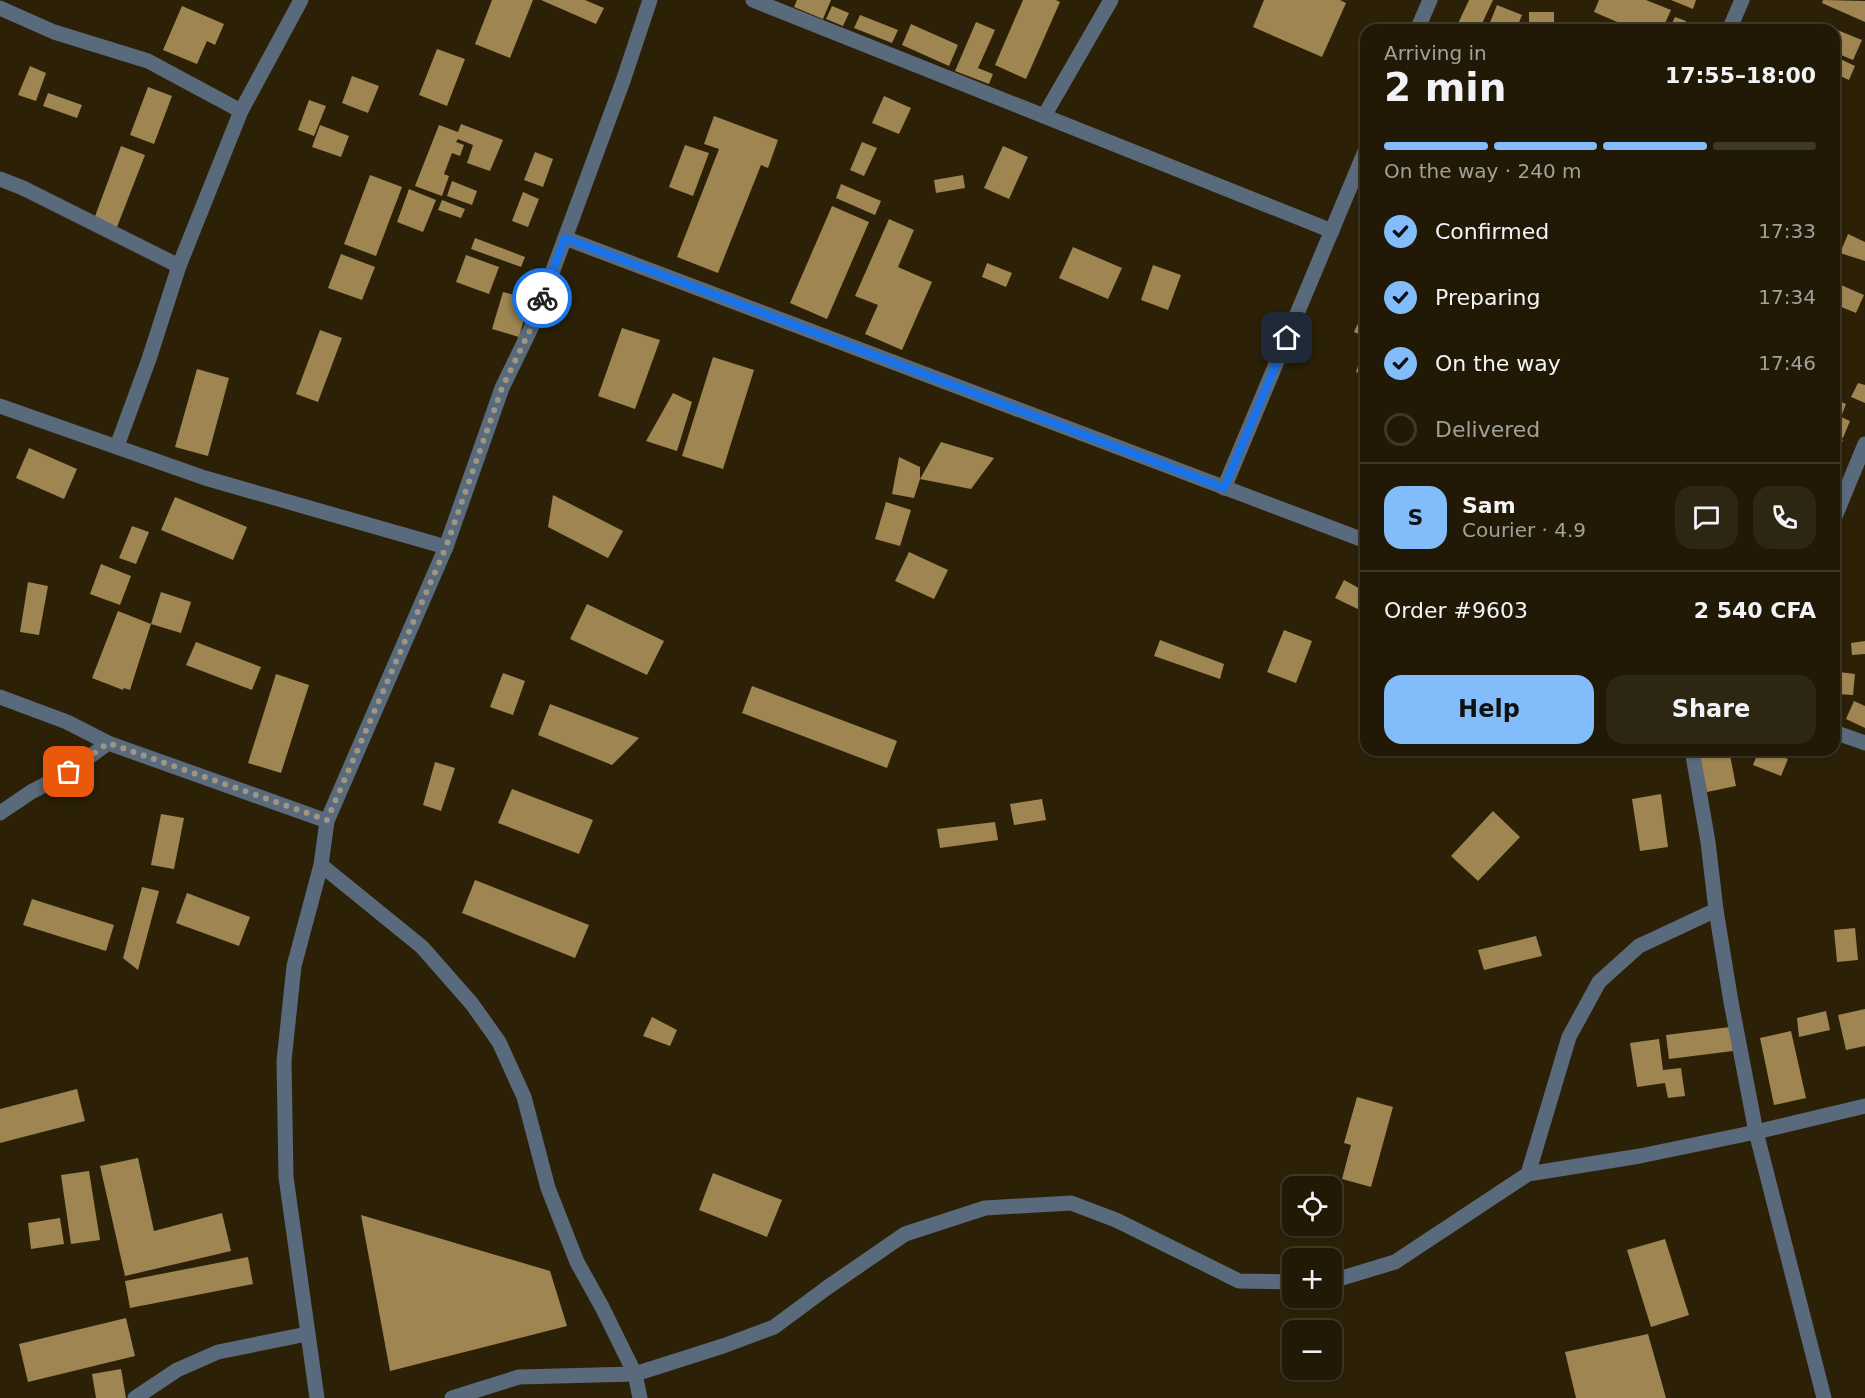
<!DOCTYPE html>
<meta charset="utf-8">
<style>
:root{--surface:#211905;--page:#2d2613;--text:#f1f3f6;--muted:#a2a09a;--line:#3e3827;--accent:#82bcfa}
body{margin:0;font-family:"DejaVu Sans",sans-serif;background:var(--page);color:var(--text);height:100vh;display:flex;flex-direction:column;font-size:22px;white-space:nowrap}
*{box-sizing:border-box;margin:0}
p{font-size:20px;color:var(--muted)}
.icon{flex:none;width:33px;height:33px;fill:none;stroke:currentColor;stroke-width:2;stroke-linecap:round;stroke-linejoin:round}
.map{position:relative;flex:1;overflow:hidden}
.details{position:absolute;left:1360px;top:24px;width:480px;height:732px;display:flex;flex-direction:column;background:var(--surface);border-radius:18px;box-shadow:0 2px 4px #0004,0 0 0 2px var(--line)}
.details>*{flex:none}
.controls{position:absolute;left:1282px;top:1176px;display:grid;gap:12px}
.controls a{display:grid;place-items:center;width:60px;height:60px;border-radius:12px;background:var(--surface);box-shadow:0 2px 4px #0004,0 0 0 2px var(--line);font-size:30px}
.pin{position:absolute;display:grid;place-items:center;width:51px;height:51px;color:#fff;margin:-26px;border-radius:12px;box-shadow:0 3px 9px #0006}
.courier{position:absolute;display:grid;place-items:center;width:60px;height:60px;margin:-30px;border:4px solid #1a73e8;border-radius:50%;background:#fff;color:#222;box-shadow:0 2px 8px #0007}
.summary em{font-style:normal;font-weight:600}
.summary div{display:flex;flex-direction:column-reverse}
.summary{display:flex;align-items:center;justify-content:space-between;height:102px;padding:0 24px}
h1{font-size:39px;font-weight:600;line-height:45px}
.bar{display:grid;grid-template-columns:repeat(4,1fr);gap:9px 6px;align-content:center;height:72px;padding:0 24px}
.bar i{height:8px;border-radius:4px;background:var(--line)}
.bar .on{background:var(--accent)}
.bar p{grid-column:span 4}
.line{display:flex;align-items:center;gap:15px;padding:0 24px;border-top:2px solid var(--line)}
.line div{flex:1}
.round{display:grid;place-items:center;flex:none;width:63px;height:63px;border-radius:18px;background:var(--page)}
ol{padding:0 24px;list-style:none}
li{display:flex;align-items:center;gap:18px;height:66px}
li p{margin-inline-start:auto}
li .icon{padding:6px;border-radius:50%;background:var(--accent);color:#111;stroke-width:4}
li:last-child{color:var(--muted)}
li i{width:33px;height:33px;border:3px solid var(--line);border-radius:50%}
.action{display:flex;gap:12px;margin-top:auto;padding:12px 24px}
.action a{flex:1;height:69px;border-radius:18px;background:var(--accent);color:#111;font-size:24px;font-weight:600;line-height:69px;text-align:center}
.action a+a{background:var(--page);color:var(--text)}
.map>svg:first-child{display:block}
.building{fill:#9f8551}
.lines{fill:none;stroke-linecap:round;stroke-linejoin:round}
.minor{stroke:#596a7c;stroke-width:15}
.done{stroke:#9e9582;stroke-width:6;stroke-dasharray:0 10.8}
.route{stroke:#1a73e8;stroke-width:8}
</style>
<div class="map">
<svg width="1865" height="1398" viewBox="0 0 1865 1398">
<rect width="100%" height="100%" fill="#2c2107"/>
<g class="building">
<path d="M492,0h41l-23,58 -35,-14z"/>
<path d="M541,0h44l19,8 -8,16z"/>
<path d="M797,0h34l-8,19 -29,-12z"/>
<path d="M1023,0h33l4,2 -34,77 -31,-14z"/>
<path d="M1264,0h76l6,3 -24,54 -69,-30z"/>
<path d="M1469,0h24l-14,30h-24z"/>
<path d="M1599,0h47l25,10 -9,20h-26l-42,-18z"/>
<path d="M1671,0h25l-3,9z"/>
<path d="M1823,0l42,1v21l-43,-19z"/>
<path d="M1497,5l25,10 -6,15h-29z"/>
<path d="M182,6l42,18 -9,21 -8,-4 -10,23 -34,-14z"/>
<path d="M832,6l17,7 -6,13 -17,-7z"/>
<rect x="1529" y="12" width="25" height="18"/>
<path d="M860,15l38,15 -6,13 -38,-15z"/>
<path d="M1675,17l11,4 -4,9h-13z"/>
<path d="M976,22l19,8 -17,38 15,6 -4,10 -34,-13z"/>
<path d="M911,24l47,21 -9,21 -47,-21z"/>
<path d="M1825,25l37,15 -9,20 -19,-8v-22h-11z"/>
<path d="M437,49l28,10 -18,47 -28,-11z"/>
<path d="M1834,56l21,10 -6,14 -15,-7z"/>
<path d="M30,66l16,7 -10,28 -18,-6z"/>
<path d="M352,76l27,10 -11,27 -26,-10z"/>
<path d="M148,87l24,9 -18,48 -24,-9z"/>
<path d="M48,93l34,12 -5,13 -34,-12z"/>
<path d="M884,96l27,12 -12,26 -27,-11z"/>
<path d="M309,100l17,6 -12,30 -16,-6z"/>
<path d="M714,116l64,24 -10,28 -7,-3 -43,108 -41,-16 42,-108 -15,-5z"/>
<path d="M461,124l42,16 -13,31 -23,-8 6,-18 -15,-6 -2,3 8,3 -4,11 -8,-3 -8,21 5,2 -7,20 -27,-10 24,-61 19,7z"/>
<path d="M320,125l29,11 -8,21 -29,-10z"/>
<path d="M862,142l15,6 -13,28 -14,-6z"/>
<path d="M685,145l24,8 -16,43 -24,-9z"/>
<path d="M121,146l24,9 -28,72 -23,-8z"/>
<path d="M1003,146l25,11 -19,42 -25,-11z"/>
<path d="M535,152l18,7 -10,28 -19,-7z"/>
<path d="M370,175l32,12 -26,69 -32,-12z"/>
<path d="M963,175l2,13 -29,5 -2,-13z"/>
<path d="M452,181l25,10 -5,14 -25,-9z"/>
<path d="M841,184l40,17 -6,14 -39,-17z"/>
<path d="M409,189l27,11 -13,32 -26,-10z"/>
<path d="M523,192l16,7 -11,28 -16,-6z"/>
<path d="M442,200l23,9 -4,9 -23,-8z"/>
<path d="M832,206l37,16 -42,97 -37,-16z"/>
<path d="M889,219l25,11 -16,37 34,15 -30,68 -37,-16 13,-29 -23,-9z"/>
<path d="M1848,234l17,8v19l-25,-8z"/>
<path d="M475,238l50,19 -4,10 -50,-18z"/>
<path d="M1073,247l49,21 -14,31 -49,-21z"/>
<path d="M341,254l34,13 -13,33 -34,-12z"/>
<path d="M466,255l33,12 -10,27 -33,-12z"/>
<path d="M987,263l25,10 -6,14 -24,-10z"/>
<path d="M1153,265l28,10 -13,35 -27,-10z"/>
<path d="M1834,282l30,13 -8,18 -22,-9z"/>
<path d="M503,292l27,7 -11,38 -27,-8z"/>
<path d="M1366,306v31l-12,-5z"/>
<path d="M622,328l38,12 -25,69 -37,-13z"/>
<path d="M320,330l22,8 -24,64 -22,-8z"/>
<path d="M1362,354h4v21l-10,-3z"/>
<path d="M713,357l41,13 -31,99 -41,-13z"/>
<path d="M197,369l32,9 -21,78 -33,-9z"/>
<path d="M1858,383l7,2v18l-14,-6z"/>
<path d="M673,393l19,9 -15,49 -31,-10z"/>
<path d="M1834,399l12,5 -5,13 9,4 -7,17 -9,-4z"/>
<path d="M1834,437l9,3 -8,20h-1z"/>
<path d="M941,442l53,16 -23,31 -51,-10z"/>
<path d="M29,448l48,21 -13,30 -48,-21z"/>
<path d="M899,457l21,10v12l-6,19 -22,-4z"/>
<path d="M553,495l70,36 -15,27 -60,-31z"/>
<path d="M175,497l72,30 -14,33 -72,-30z"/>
<path d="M886,502l25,8 -11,36 -25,-7z"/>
<path d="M132,526l17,6 -13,32 -17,-6z"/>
<path d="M909,552l39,18 -14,29 -39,-18z"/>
<path d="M101,564l30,12 -11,29 -30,-11z"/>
<path d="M1344,580l22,12v21l-31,-15z"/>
<path d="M28,582l20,4 -9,49 -19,-3z"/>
<path d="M161,592l30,10 -10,31 -30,-9z"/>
<path d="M587,604l77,37 -17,34 -77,-36z"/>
<path d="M118,611l33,13 -21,66 -6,-2 -1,2 -31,-12z"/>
<path d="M1284,630l28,11 -16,42 -29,-11z"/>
<path d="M1160,640l64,24 -4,15 -66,-23z"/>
<path d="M1865,641v13l-13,1 -1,-12z"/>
<path d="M196,642l65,25 -9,23 -66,-25z"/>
<path d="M1839,672l16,2 -2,21 -17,-1z"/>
<path d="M503,673l22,8 -12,34 -23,-8z"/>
<path d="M276,674l33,11 -28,88 -33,-10z"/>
<path d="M752,686l145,55 -10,27 -145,-55z"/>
<path d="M1854,701l11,5v22l-19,-9z"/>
<path d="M550,704l89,34 -27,27 -74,-30z"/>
<path d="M1698,750h31l7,36 -29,6z"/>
<path d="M1759,750h7l22,9 -7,17 -28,-11z"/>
<path d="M435,762l20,6 -14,43 -18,-6z"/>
<path d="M512,789l81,31 -14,34 -81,-31z"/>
<path d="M1661,794l7,53 -28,4 -8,-52z"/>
<path d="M1042,799l4,21 -32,5 -4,-21z"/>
<path d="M1493,811l27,26 -42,44 -27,-25z"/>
<path d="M161,814l23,4 -10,51 -23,-4z"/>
<path d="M995,822l3,18 -58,8 -3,-19z"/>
<path d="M475,880l114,45 -14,33 -113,-45z"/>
<path d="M142,887l17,4 -21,79 -15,-12z"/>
<path d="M187,893l63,24 -11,29 -63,-23z"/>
<path d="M32,899l82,26 -8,26 -83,-26z"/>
<path d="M1855,928l3,32 -21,2 -3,-32z"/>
<path d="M1536,936l6,20 -58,14 -6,-20z"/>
<path d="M1865,1009v37l-19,4 -8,-35z"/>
<path d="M1826,1011l4,19 -31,7 -2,-19z"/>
<path d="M652,1017l25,13 -7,16 -27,-10z"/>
<path d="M1730,1027l3,24 -64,8 -3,-24z"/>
<path d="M1791,1031l15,67 -32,7 -14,-67z"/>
<path d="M1659,1039l4,31 18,-2 4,28 -17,2 -3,-15 -28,4 -7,-44z"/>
<path d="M77,1089l8,32 -85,22v-34z"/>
<path d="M1357,1097l36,10 -22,80 -29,-8 9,-34 -7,-2z"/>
<path d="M138,1158l16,73 68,-18 9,38 -106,25 -25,-110z"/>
<path d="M89,1171l11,69 -29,4 -10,-69z"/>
<path d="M713,1173l69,27 -15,37 -68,-27z"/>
<path d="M361,1215l189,56 17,55 -177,45z"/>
<path d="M60,1218l4,26 -33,5 -3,-26z"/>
<path d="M1665,1239l24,76 -38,12 -24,-77z"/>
<path d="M248,1257l5,27 -123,24 -5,-27z"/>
<path d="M126,1318l9,38 -107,26 -9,-38z"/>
<path d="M1648,1334l18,64h-90l-11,-46z"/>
<path d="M121,1369l5,29h-30l-4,-24z"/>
</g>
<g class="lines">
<g class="minor">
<path d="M753,0l579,231"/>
<path d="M0,8l54,24 94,29 93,50"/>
<path d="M1417,30l13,-30"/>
<path d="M1729,30l13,-30"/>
<path d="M1044,116l67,-116"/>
<path d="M0,179l23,9 156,78"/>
<path d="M565,238l801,303"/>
<path d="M0,406l205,72 241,69"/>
<path d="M117,446l32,-87 30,-93 62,-155 60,-111"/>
<path d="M1224,488l142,-339"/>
<path d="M1834,519l31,-75"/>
<path d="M0,697l67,25 41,21 219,78"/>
<path d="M1834,732l31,11"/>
<path d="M1692,750l16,92 8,68 15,92 25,130 68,266"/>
<path d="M0,813l31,-21 38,-20 39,-29"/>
<path d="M321,865l101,82 50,57 27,38 25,55 24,91 29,74 25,45 33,67 5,24"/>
<path d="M1528,1174l41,-137 30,-55 40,-36 77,-36"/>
<path d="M1332,1281l63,-19 133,-88 112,-18 116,-24 109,-26"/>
<path d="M135,1398l42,-28 41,-18 89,-18"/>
<path d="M317,1398l-31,-221 -2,-116 10,-95 27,-101 6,-44 119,-274 56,-159 30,-62 33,-88 58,-157 27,-81"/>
<path d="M452,1398l67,-21 116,-3 88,-28 51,-19 54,-40 77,-53 80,-26 86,-5 45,17 123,61 54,1"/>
</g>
</g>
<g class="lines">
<path class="done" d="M69,772l39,-29 219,77 119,-273 56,-159 30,-62 10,-28"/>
<path class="route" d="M542,298l23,-60 659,250 63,-150"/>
</g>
</svg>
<div class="controls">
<a><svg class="icon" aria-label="locate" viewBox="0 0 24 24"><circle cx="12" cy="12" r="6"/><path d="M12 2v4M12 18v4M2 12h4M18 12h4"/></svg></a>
<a>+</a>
<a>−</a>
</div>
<div class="pin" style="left:69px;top:772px;background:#ea580c"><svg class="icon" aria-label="bag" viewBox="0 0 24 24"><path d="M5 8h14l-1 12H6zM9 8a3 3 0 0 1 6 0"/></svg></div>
<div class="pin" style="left:1287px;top:338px;background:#1f2937"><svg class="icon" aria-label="home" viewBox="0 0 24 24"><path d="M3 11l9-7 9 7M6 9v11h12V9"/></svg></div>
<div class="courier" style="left:542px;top:298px"><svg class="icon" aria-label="bike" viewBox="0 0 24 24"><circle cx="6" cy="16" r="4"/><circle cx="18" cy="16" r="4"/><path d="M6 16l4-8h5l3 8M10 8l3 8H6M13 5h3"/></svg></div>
<section class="details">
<div class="summary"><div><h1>2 min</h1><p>Arriving in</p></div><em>17:55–18:00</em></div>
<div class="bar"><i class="on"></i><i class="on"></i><i class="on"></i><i></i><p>On the way · 240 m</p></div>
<ol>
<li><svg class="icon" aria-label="check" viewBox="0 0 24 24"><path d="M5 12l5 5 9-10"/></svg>Confirmed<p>17:33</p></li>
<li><svg class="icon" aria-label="check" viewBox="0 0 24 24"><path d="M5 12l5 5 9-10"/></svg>Preparing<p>17:34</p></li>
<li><svg class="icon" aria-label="check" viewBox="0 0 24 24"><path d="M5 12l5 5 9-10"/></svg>On the way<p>17:46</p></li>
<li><i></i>Delivered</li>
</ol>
<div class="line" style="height:108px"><b class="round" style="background:var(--accent);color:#111">S</b><div><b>Sam</b><p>Courier · 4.9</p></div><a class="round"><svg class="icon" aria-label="chat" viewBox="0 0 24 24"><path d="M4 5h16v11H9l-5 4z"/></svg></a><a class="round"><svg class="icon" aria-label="phone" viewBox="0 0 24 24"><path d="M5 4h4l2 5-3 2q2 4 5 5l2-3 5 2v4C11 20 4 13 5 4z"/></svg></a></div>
<div class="line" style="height:78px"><div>Order #9603</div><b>2 540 CFA</b></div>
<div class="action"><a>Help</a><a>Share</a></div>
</section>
</div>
